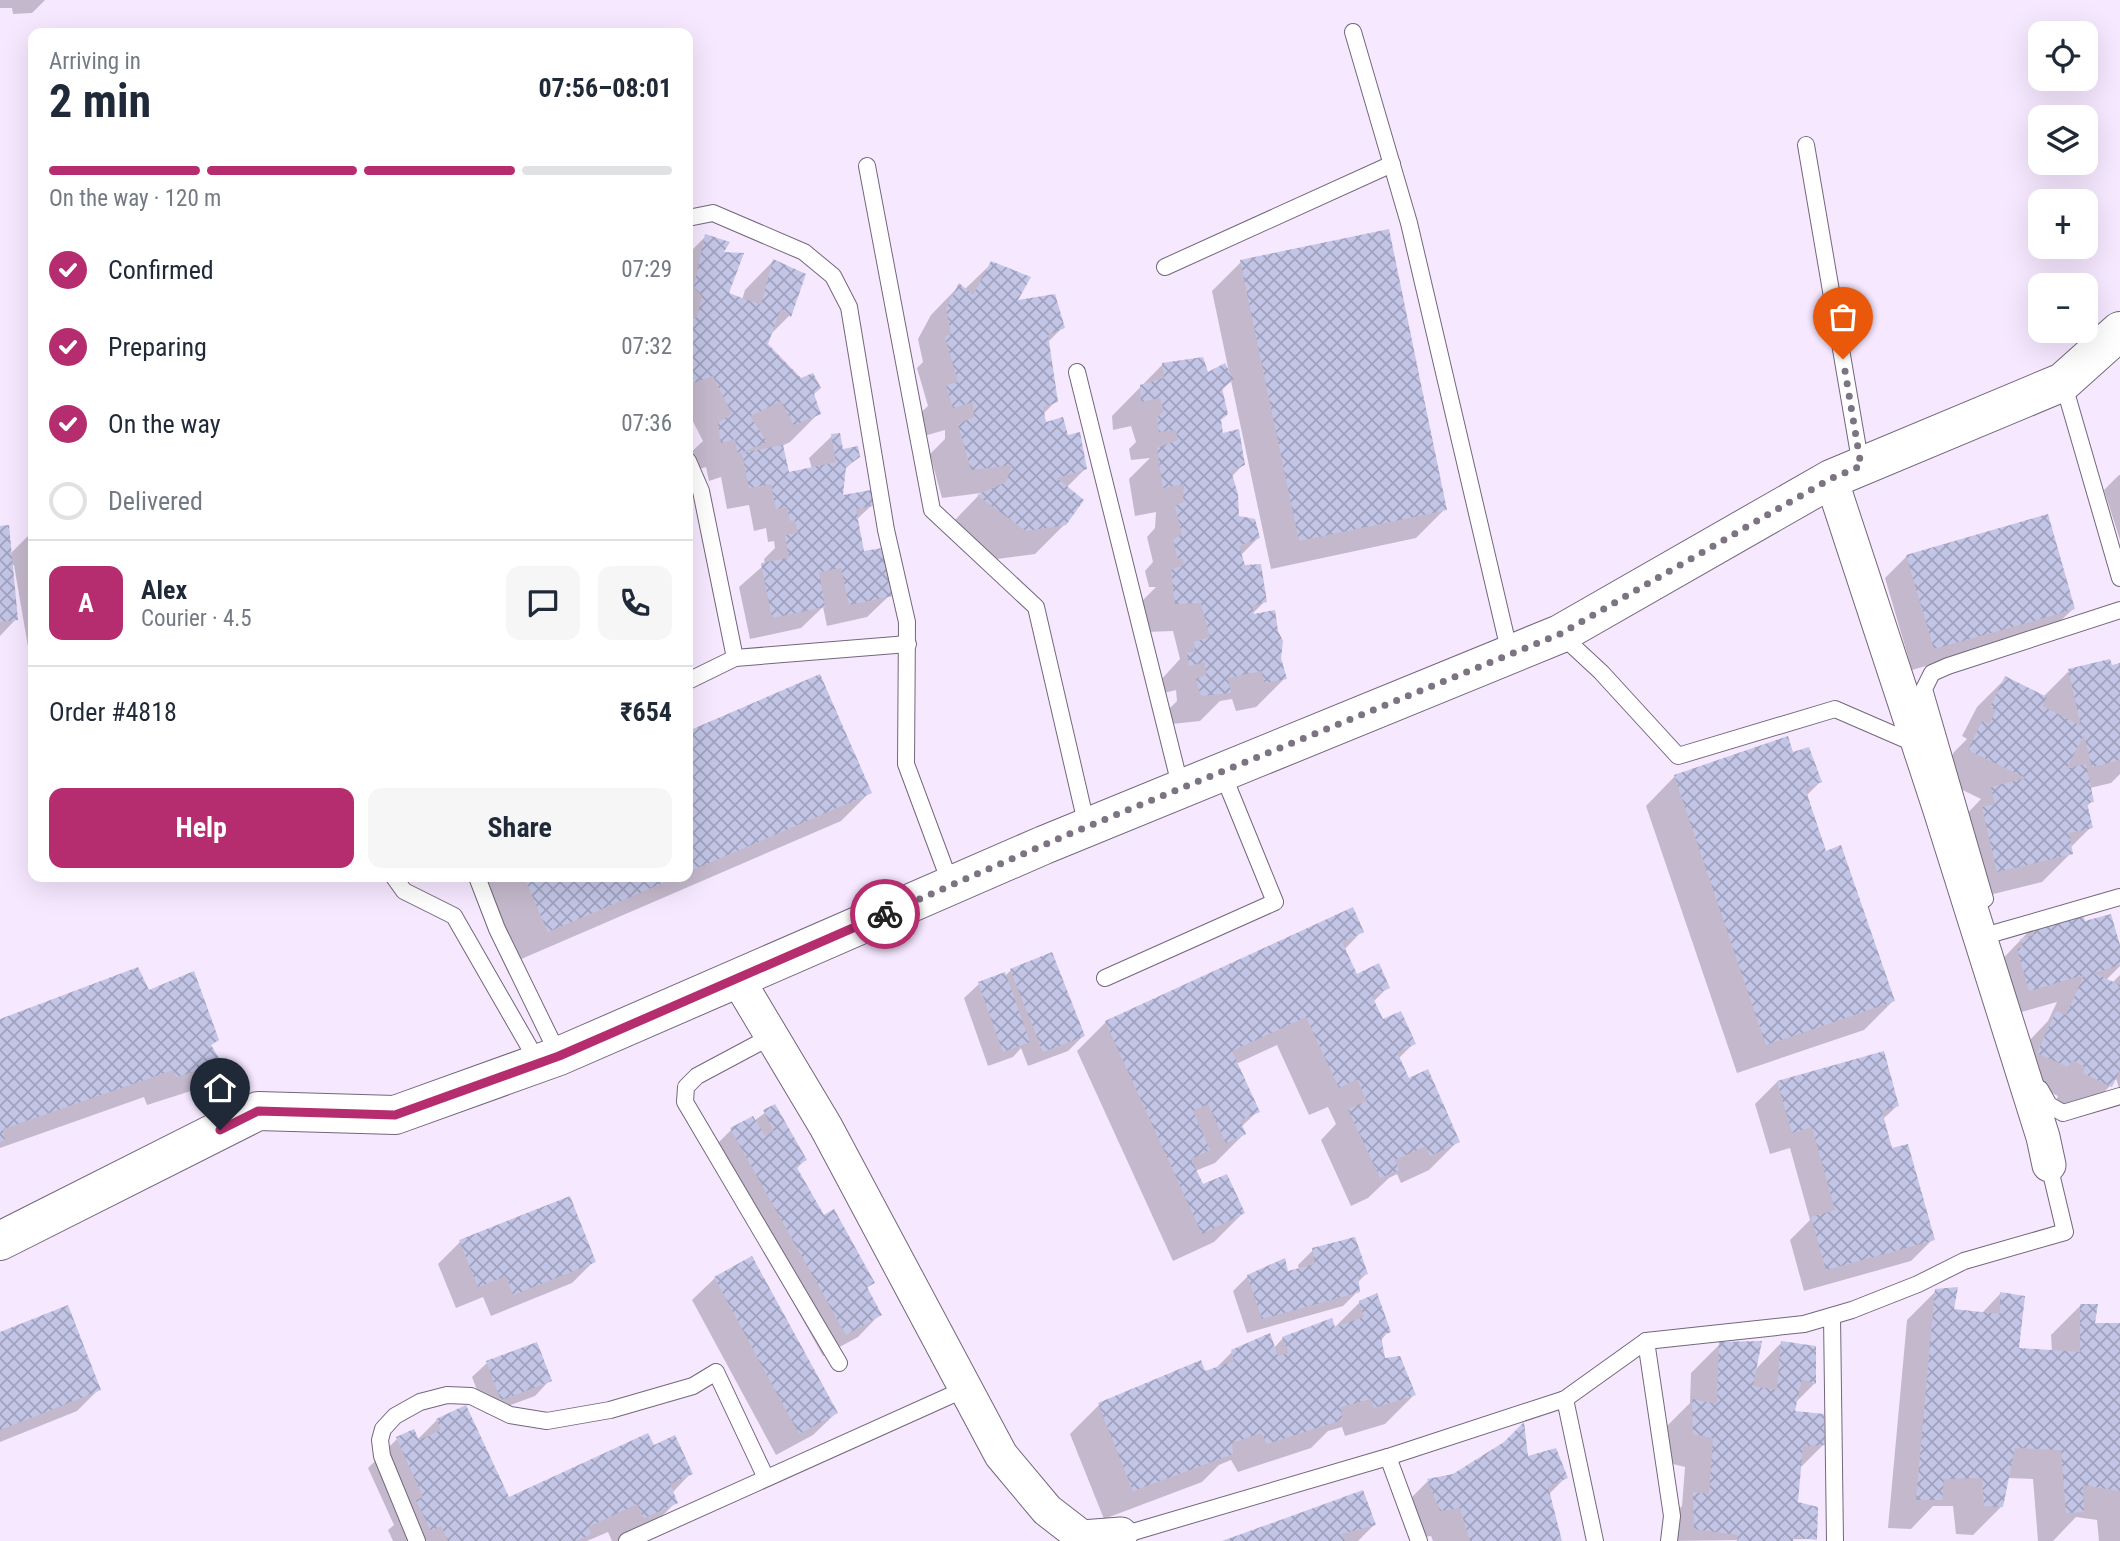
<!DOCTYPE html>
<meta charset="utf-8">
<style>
:root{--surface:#fff;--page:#f6f6f7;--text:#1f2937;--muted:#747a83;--line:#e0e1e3;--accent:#b52d6e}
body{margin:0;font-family:"Roboto Condensed",sans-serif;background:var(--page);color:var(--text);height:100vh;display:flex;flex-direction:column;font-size:26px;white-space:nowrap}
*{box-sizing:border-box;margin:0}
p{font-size:23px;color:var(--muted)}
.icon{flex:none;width:38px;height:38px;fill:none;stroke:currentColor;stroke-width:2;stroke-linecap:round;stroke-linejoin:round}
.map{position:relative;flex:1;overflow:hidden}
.panel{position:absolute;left:28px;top:28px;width:665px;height:854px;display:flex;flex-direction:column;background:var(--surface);border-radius:14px;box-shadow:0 7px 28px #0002}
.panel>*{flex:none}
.controls{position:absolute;left:2028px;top:21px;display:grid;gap:14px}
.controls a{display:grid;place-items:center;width:70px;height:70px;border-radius:14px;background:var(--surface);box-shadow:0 7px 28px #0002;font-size:35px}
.pin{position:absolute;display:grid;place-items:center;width:60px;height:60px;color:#fff;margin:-72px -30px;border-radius:50% 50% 50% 0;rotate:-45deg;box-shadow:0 0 7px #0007}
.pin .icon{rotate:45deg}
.courier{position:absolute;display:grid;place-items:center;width:70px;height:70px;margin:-35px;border:5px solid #b52d6e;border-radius:50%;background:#fff;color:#222;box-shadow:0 2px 9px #0007}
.head em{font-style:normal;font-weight:700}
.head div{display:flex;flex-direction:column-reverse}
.head{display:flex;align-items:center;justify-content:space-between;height:119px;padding:0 21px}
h1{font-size:46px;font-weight:700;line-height:52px}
.bar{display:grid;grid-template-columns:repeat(4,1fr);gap:10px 7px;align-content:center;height:84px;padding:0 21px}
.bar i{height:9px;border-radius:5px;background:var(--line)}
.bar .current{background:var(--accent)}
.bar p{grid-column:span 4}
.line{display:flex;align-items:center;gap:18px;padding:0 21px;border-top:2px solid var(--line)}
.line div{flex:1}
.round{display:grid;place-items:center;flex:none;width:74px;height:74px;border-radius:14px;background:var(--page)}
ol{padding:0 21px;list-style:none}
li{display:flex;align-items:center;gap:21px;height:77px}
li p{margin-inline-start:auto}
li .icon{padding:7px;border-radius:50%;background:var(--accent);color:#fff;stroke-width:4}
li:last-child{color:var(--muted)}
li i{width:38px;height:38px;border:4px solid var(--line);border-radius:50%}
.primary-button{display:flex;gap:14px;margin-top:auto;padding:14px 21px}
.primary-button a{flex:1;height:80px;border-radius:14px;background:var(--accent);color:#fff;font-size:28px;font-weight:700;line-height:80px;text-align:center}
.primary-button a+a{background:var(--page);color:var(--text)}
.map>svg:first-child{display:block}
.shadow{fill:#0003}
.building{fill:url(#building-cross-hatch)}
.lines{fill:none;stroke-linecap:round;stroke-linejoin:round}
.lane-casing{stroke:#73677b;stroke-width:18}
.street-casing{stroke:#73677b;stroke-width:35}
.secondary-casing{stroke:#73677b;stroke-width:40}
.lane{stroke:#fff;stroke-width:16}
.street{stroke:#fff;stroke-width:33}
.secondary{stroke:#fff;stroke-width:38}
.done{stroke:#7c7482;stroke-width:7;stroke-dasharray:0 12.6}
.route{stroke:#b52d6e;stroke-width:9}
</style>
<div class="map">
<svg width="2120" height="1541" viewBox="0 0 2120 1541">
<defs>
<pattern id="building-cross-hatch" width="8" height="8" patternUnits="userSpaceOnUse" patternTransform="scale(1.75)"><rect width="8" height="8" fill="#c3c5e7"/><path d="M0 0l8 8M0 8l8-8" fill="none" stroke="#a0a1bd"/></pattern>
</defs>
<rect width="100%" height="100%" fill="#f6e8ff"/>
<g class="shadow">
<path d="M0,0h45l-13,13 -19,1 -1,-6h-12z"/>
<path d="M706,236l14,17 6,41 16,6 3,-10 28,-29 31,14 -15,41 -20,20 -3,8 47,51 6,18 -29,29 -8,4 5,28 25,-5 -3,-11 23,-22 9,15 17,6 -14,13 -3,27 31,8 -16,15 7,33 27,42 -23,22 -40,9 -4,-19 -22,21 -51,11 -11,-52 26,-23 -1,-5 11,-11 -1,-7 -6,1 -2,-14 -12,3 -5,-26 -22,4 -6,-32 -12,4 -3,-14 -14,4 -3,-17 14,-13 -15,-29v-158z"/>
<path d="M1241,262l204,247 -29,29 -145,31 -40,-188 -10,10 -1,29 2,16 21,29 -12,12 6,40 21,21 -18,18 3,11 22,34 -13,13 27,44 6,20 -29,29 -20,4 -4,-12 -12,2 -20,20 -28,3 -4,-14 9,-9 -1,-11 -16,4 -2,-11 22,-24 -7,-28 -27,1 -4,-31 14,-14h-7l-4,-16 8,-9 -6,-25 8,-9 1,-16 -21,4 -6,-37 21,-21 -19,2 -2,-11 7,-7 -5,-16 -18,4 -1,-14 51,-52 44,10 22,-2 -17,-81z"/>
<path d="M992,263l23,40 48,24 -16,16 9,58 -13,13 1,10 22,13 19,32 -19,19 -1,36 -30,30 -38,5 -47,-34 31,-32 -39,5 -12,-44 15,-15v-9l-21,6 -6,-21 10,-9 -11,-38 6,-6 -5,-23 13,-24 28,-29 5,4z"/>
<path d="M2119,475h1v65l-16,-50z"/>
<path d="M0,528l10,26 23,-23v145l-19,-111 -3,1 5,53 -16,17z"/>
<path d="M1907,556l167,52 -23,22 -139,40 -27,-92z"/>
<path d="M2110,667l10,3v104l-9,9 -21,5 2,13 -6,6 5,20 -21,21 1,5 -29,29 -73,18 -6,-82 18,-19 -41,-20 14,-27 13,-13 -5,-3 15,-29 29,-29 37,19 26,-26z"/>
<path d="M819,676l51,116 -29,29 -322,139 -36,-83h205v-144z"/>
<path d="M1792,754l28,28 -14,14 19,57 68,148 -29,29 -127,43 -91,-267 29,-30z"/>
<path d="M2084,923l36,29v14l-14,14 6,3 8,-8v116l-5,-16 -5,11 -29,29 -26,-12 3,-7 -14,-7 -16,-47 20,-21 9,-19 -57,16 -8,-48 41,-43z"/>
<path d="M1362,931l-18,19 12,26 32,11 -15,15 9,20 32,21 -16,16 10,21 50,61 -29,29 -28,13 -4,-9 -8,4 -21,20 -17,8 -30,-66 15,-16 -8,-17 -19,8 -32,-70 -41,19 22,47 -17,16 3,7 -29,29 -20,8 7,16 41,26 -29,29 -41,19 -96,-210 29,-29z"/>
<path d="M1011,970l72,66 -15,15 -40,15 -7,-18 -8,9 -25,9 -24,-68 15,-14 25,-7z"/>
<path d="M148,992l69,48 -7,6 10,16 -29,29 -44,14 -3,-8 -144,51v-127z"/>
<path d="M1777,1082l120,24 -15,14 9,31 42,88 -22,22 -107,30 -14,-51 20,-20 -20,-72 -20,6 -15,-50z"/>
<path d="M774,1106l31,54 -9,9 27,48 50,65 -7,7 14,25 -22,23 -35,19 -114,-204 22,-22 23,-9z"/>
<path d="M460,1242l134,19 -22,22 -81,33 -8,-19 -27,11 -18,-44z"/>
<path d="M1313,1250l53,24 -9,9 1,8 -15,15 -96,27 -14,-42 15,-15 51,-6 -1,-5z"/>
<path d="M752,1258l84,155 -23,22 -37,20 -84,-155 23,-22z"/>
<path d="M1936,1291l16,19 29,4 19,-20 17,55 35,3 -1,-17 29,-29 13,19h27v216h-21l-2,-21 -21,-3 -23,24h-15l-5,-62 -26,-1 -5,28 -29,29 -17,-1 -3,-28h-20l-22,23 -23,-1 19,-208z"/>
<path d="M1360,1302l29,29 -9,10 4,20 30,34 -29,29 -40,12 -3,-9 -14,4 -17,17 -73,24 -7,-12 -12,5 -17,17 -98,37 -34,-85 29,-29 115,-35 18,-18 42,-4 9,-10 51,-10z"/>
<path d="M0,1334l99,55 -22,22 -77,31z"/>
<path d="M1782,1342l33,41 -20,20 -3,10 31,32 -24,24 -3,34 19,36 -150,2v-18l17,-17 3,-39 -20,-5 -2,-32 27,-27 1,-30 29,-29 35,26z"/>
<path d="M487,1363l62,18 -14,15 -49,18 -14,-37z"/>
<path d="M437,1420l71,79 145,-52 38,26 -19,20 4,9 -29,29 -21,10h-14l-4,-9 -21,9h-194l-5,-11 6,-5 -26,-57 29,-29 20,1z"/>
<path d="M1526,1458l40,19 -18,18 12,46h-127l-2,-5 -20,3 -12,-29 29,-29z"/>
<path d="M1374,1525l-16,16h-132z"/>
</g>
<g class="building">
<path d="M1389,229l58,281 -148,31 -59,-281z"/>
<path d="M705,234l25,8 -6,10 20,1 -15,40 32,12 12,-46 33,15 -15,43 -10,-9 -13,36 33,34 12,-5 8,15 -7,6 7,20 -27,11 -13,-24 -31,15 17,26 -29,12 -3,-15 -14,4 -3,-20 14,-9 -19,-38 -25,9v-68l9,1 5,-22 -8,-9z"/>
<path d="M991,261l40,16 -13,23 37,-6 10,34 -17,7 10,67 -15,5 3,15 17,-5 5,18 12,-3 7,37 -30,9 27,22 -18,25 -40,6 -49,-36 29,-13 6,-17 -41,5 -13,-46 16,-7 -1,-15 -20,6 -7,-23 12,-3 -13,-45 6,-3 -5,-25 13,-26 14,12z"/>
<path d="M1203,357l5,15 17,-9 9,17 -12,8 6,26 -7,6 2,13 16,-4 6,36 -14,6 7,23 1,22 16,3 5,19 -21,8 6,19 16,-1 6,38 -15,4 2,8 21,-4 3,21 5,10 -2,17 6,21 -22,4 -4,-12 -33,7 3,15 -30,3 -5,-17 10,-4 -1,-13 -16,4 -2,-14h8l-1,-10 16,-5 -9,-34 -26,1 -4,-34 13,-5 -1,-6h-5l-5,-19 9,-6 -7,-28 8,-4 1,-18 -21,4 -6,-40 21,-8 -2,-10 -17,2 -2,-14 7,-7 -4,-13 -19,4 -1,-17 24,-7 -2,-15z"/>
<path d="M840,433l3,16 15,-3 2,11 -14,10 -3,28 28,-5 2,16 -17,3 8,42 18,-3 10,48 -43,9 -8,-37 -22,4 6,35 -53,11 -11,-55 28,-5 -4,-23 13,-2 -3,-13 -5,1 -3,-14 -11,2 -5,-25 -22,4 -7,-35 41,-8 6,27 47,-10 -5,-28z"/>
<path d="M2048,514l27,95 -141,40 -28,-94z"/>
<path d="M9,525l9,95 -18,2v-96z"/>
<path d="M2110,659l2,6 8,-2v97l-28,7 -8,-32 -18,34 20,-5 8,38 -7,1 6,25 -24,5 4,21 -76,18 -15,-65 13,-3 -4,-17 35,-9 -58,-28 14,-29 7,3 7,-14 -6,-3 15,-31 42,21 -5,9 39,20 -13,-57z"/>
<path d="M820,674l52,119 -184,79v-141z"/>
<path d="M1788,736l5,16 16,-5 13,35 -17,6 21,63 15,-6 54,156 -129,44 -92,-270z"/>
<path d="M524,877h153l-129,55z"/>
<path d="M1353,907l11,25 -22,10 15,32 22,-11 11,25 -18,8 11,23 18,-8 15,33 -19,8 12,26 19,-9 32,73 -30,14 -4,-10 -31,14 4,10 -19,8 -32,-69 19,-8 -10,-22 -18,9 -33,-71 -74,34 28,61 -20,8 6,14 -20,9 -18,-39 -15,7 17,39 -19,9 12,25 24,-10 18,39 -43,21 -97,-213z"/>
<path d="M2082,911l3,10 26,-7 9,31v20l-26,8 26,12v85l-8,17 -29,-14 2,-6 -13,-7 -4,7 -31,-14 19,-42 10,4 18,-40 -55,16 -12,-42 6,-2 -3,-8 14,-4 -2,-9z"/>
<path d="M1052,952l33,84 -42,16 -33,-83z"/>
<path d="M138,967l11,23 45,-19 25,69 -8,5 11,18 -46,14 -3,-7 -170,59 2,11 -5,2v-123z"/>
<path d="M1005,972l25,70 -27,10 -25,-70z"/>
<path d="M1884,1051l15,55 -17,5 10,37 16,-4 27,96 -109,30 -15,-53 24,-7 -23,-83 -20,6 -15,-52z"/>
<path d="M775,1104l32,56 -11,6 28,49 10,-6 41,74 -8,4 15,28 -36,20 -116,-207 23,-12 12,20 9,-5 -11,-21z"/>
<path d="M570,1196l26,66 -83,33 -7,-19 -28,11 -19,-47z"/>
<path d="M1355,1237l13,37 -10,3 2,15 -98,27 -15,-44 38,-17 3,13 27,-7 -3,-16z"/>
<path d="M752,1256l86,157 -39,21 -85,-157z"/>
<path d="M1958,1287l-4,22 46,5v-22l25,4 -6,52 61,4v-48h18l-3,19h25v168l-37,-6 1,27 -18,1 -5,-63 -46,-2 -12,59 -19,-1 -2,-28 -38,1 -2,21h-26l19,-211z"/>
<path d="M1377,1293l14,39 -10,4 4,22 15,-2 16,39 -42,13 -3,-9 -30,8 1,13 -75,24 -6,-11 -29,10 1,11 -100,37 -35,-88 103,-43 4,11 29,-10 -3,-11 39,-17 8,23 11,-3 -7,-16 50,-19 3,9 29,-10 -5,-16z"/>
<path d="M68,1305l33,85 -101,40v-98z"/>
<path d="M1762,1341l-9,45 24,4 4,-49 35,5v38l-14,-5 -7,32 29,3 1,31 -22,1 -5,56 20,5 -1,33 -24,-3v4h-56l1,-6 -44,-6 -1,-37 16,2 4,-56 -20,-4 -1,-35 25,5 2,-62z"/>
<path d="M537,1342l15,39 -51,19 -15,-39z"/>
<path d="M466,1405l43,92 139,-64 6,12 21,-10 18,39 -23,10 8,19 -34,15 -7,-14 -49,23 3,7 -14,7h-129l-7,-15 -10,5 -15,-31 7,-3 -27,-60 18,-8 5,11 22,-10 -5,-11z"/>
<path d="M1524,1422l4,34 28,-8 12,30 -20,8 14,55h-92l-10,-33 -20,3 -13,-32 26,-5 51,-32z"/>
<path d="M1363,1490l13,35 -35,9 4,7h-123z"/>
</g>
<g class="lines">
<g class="lane-casing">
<g id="lane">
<path d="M1353,32l56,191 101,431"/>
<path d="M1806,145l55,321"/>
<path d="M867,166l65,344 104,97 51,220"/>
<path d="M688,218l25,-5 91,39 29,24 16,31 37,223 21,92 -1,142 45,121"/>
<path d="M1165,267l227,-103"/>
<path d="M1077,372l104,417"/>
<path d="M2063,382l57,196"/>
<path d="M688,461l13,30 34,167"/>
<path d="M1560,634l41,38 77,84 157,-47 83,36"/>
<path d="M688,681l47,-23 173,-14"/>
<path d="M394,877l10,14 50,25 85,148"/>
<path d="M477,877l20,52 62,127"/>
<path d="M1985,899l-61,-210 8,-16 16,-7 172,-56"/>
<path d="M1995,933l125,-36"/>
<path d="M1105,978l170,-76 -53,-130"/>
<path d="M772,1036l-75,40 -11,11 -1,15 154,261"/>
<path d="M2040,1089l9,16 14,8 57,-17"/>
<path d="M1832,1316l3,225"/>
<path d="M1646,1341l26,175 -3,25"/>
<path d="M1565,1399l30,142"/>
<path d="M1388,1457l31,84"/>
<path d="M1121,1534l12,-2 255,-75 177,-58 81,-58 158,-17 48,-14 66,-26 46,-23 101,-29 -16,-67"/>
<path d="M417,1541l-35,-85 -2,-16 3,-11 12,-13 25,-14 27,-7 24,1 39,19 37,6 63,-11 83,-24 23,-14 50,106"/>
<path d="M627,1541l338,-152"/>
</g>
</g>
<g class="street-casing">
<g id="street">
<path d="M1831,479l108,328 104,330 6,28"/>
<path d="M737,978l89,149 175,328 46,55 35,27 39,-3"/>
</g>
</g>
<g class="secondary-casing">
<path id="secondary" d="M0,1241l258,-130 137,4 164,-59 485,-211 516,-211 271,-155 232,-97 57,-51"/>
</g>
<use href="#lane" class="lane"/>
<use href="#street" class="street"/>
<use href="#secondary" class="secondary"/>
</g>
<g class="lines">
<path class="done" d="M885,914l184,-80 491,-200 270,-155 31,-13 -18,-107"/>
<path class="route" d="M220,1130l38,-19 137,4 164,-59 326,-142"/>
</g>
</svg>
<div class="controls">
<a><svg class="icon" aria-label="locate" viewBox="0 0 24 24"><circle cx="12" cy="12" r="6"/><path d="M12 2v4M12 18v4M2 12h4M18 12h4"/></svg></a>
<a><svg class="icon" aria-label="layers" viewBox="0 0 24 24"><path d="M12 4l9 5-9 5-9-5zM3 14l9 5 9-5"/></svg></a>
<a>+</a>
<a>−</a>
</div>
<div class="pin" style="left:1843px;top:359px;background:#ea580c"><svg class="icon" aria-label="bag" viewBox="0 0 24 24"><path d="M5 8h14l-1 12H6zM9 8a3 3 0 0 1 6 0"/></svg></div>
<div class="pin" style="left:220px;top:1130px;background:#1f2937"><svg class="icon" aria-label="home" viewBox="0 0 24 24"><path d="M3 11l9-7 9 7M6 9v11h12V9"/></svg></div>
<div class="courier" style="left:885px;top:914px"><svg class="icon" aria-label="bike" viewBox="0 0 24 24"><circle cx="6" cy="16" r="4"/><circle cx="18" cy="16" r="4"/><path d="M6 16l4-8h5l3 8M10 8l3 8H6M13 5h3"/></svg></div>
<section class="panel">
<div class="head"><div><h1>2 min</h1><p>Arriving in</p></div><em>07:56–08:01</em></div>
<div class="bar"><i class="current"></i><i class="current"></i><i class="current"></i><i></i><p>On the way · 120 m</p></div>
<ol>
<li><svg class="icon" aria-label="check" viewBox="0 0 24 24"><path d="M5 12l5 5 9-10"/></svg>Confirmed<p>07:29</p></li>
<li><svg class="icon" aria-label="check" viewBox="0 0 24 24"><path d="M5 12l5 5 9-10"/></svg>Preparing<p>07:32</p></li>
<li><svg class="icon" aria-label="check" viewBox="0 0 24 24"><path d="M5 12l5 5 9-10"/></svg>On the way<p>07:36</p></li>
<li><i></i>Delivered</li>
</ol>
<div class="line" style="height:126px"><b class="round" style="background:var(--accent);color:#fff">A</b><div><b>Alex</b><p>Courier · 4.5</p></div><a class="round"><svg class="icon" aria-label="chat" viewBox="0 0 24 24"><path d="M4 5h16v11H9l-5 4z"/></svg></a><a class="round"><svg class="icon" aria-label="phone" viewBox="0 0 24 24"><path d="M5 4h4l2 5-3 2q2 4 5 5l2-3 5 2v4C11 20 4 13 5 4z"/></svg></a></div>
<div class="line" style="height:91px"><div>Order #4818</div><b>₹654</b></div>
<div class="primary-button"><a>Help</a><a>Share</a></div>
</section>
</div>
